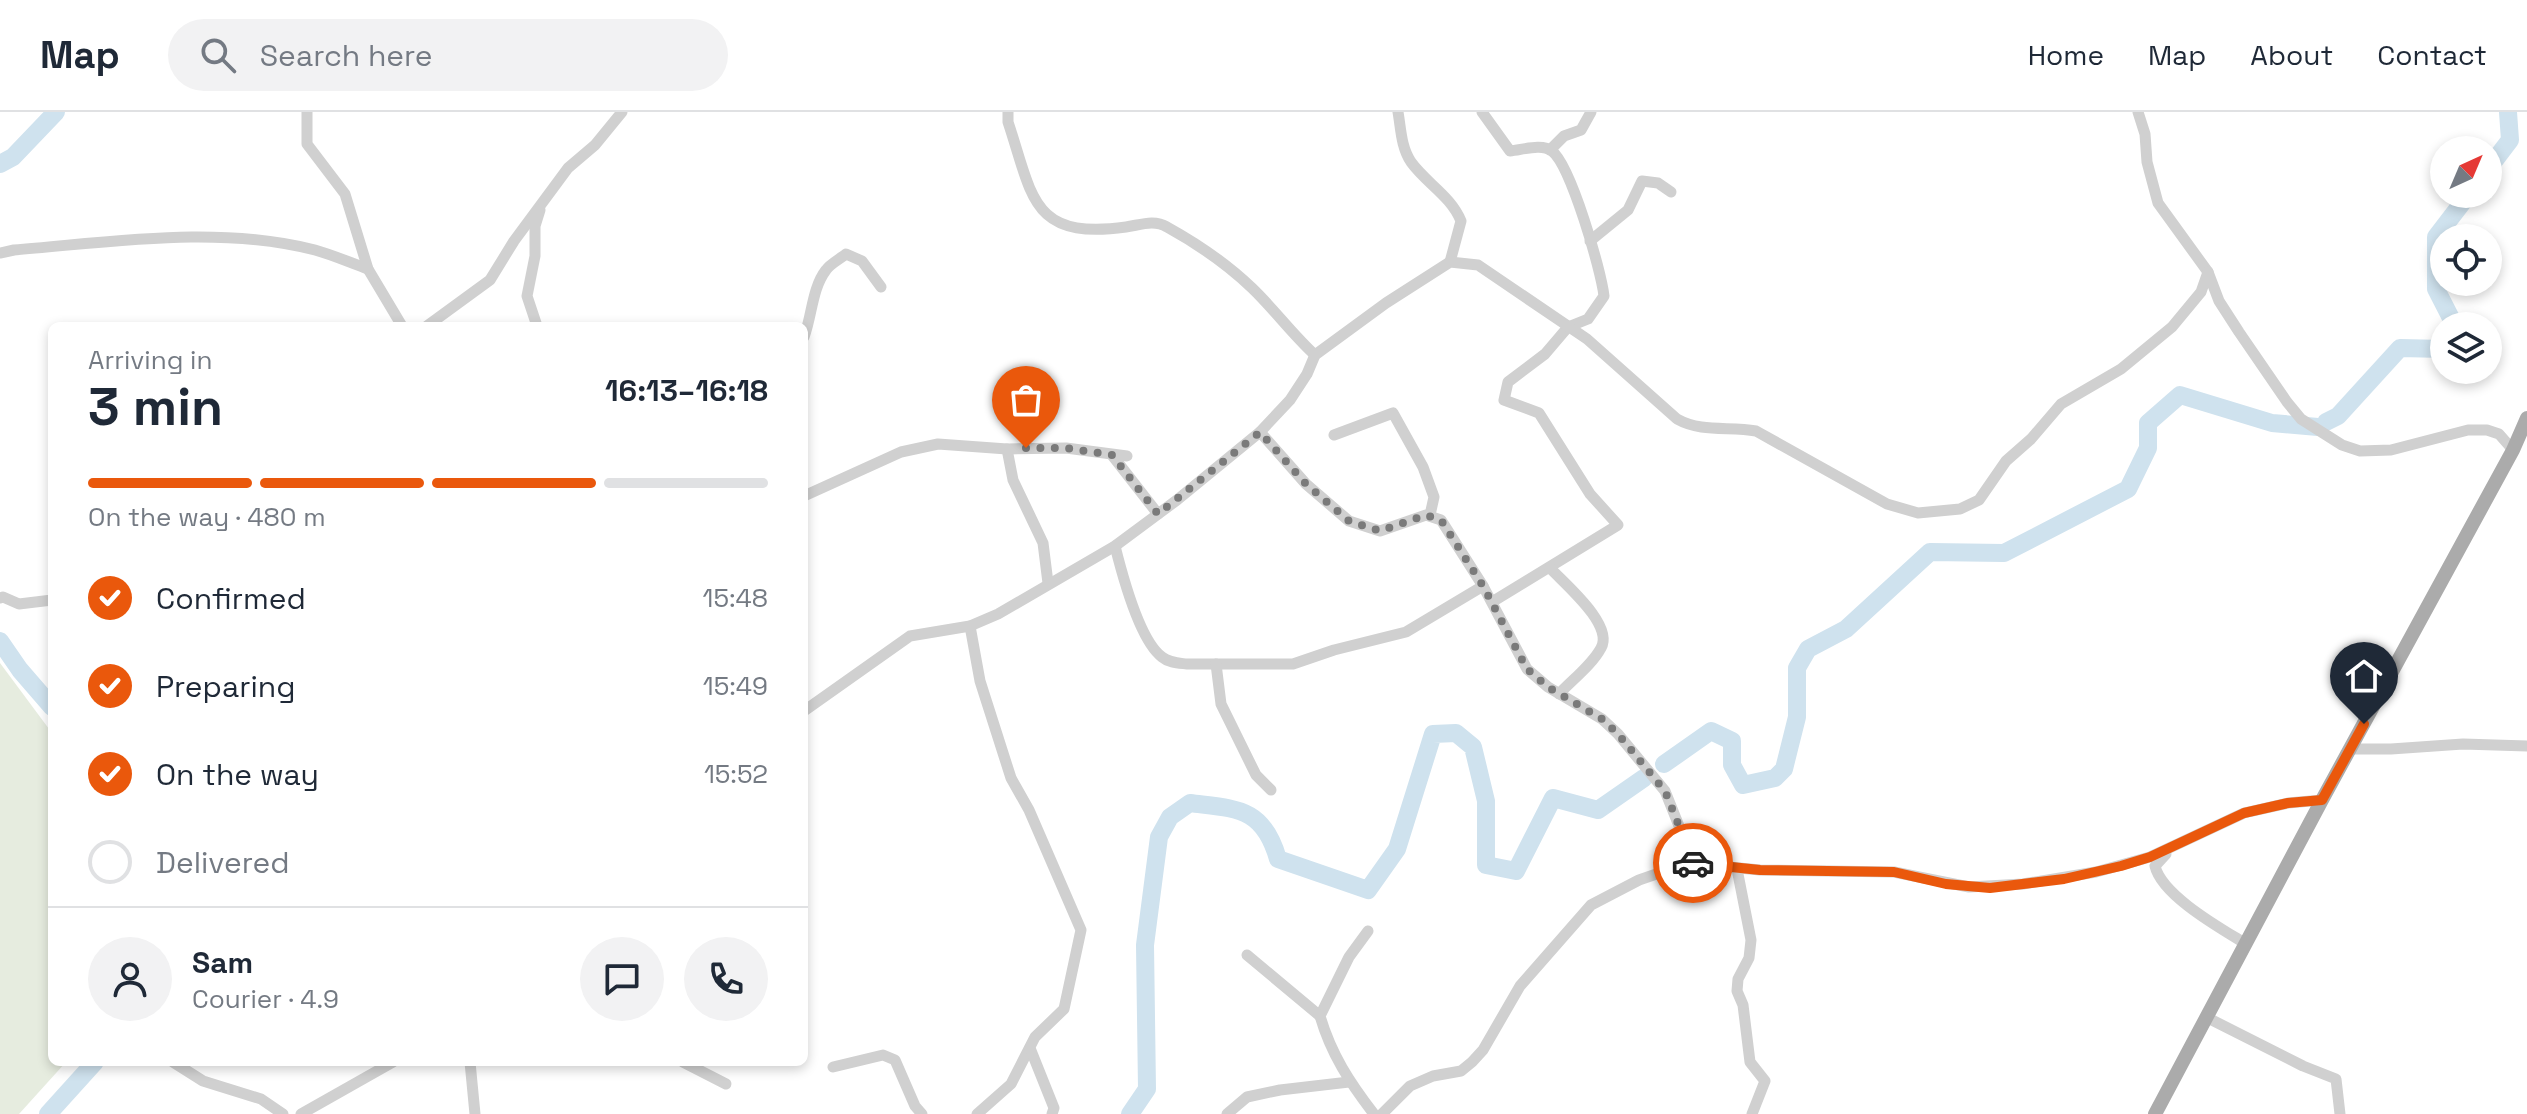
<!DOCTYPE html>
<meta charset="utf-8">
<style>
:root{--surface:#fff;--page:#f2f2f3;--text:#1f2937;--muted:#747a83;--line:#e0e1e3;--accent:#ea580c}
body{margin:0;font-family:"Space Grotesk",sans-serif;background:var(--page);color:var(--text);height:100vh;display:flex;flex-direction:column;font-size:30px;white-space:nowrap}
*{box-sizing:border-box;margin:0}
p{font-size:26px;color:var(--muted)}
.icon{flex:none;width:44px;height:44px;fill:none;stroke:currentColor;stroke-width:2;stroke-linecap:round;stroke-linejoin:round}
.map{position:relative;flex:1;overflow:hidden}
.drawer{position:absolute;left:48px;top:210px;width:760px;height:744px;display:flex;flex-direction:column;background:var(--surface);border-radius:12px;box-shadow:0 4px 12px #0003}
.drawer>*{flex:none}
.needle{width:52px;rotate:44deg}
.fabs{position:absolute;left:2430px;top:24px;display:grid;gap:16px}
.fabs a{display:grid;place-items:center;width:72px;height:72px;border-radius:50%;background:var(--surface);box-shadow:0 4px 12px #0003;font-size:40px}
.pin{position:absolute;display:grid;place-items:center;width:68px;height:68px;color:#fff;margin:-82px -34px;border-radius:50% 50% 50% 0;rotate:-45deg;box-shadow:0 0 8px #0007}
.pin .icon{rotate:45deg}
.courier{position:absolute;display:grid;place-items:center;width:80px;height:80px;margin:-40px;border:6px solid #ea580c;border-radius:50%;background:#fff;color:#222;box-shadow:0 2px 10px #0007}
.headline em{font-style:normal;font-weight:800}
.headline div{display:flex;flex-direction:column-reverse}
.headline{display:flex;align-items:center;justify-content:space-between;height:136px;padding:0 40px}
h1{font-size:52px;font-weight:800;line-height:60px}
.bar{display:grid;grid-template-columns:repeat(4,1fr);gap:12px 8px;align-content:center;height:96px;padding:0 40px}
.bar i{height:10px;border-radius:6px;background:var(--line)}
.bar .on{background:var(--accent)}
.bar p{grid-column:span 4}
.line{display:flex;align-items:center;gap:20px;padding:0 40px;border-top:2px solid var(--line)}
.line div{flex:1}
.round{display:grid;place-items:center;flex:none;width:84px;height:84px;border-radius:42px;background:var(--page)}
ol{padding:0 40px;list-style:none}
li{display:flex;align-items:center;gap:24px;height:88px}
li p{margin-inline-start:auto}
li .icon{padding:8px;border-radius:50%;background:var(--accent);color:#fff;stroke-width:4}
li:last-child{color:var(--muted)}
li i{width:44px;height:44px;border:4px solid var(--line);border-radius:50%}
header{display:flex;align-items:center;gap:48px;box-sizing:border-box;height:112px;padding:0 40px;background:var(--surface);border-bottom:2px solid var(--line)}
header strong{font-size:38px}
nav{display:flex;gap:44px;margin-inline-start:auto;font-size:28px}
.search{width:560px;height:72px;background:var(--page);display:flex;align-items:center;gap:20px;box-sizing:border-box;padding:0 28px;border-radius:44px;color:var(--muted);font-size:30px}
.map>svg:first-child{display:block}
.green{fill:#e6ecdf}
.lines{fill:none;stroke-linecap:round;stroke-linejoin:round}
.river{stroke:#cfe2ee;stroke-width:18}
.minor{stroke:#d0d0d0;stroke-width:11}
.major{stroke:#ababab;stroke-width:14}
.done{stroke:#7a7a7a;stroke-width:8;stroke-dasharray:0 14.4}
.route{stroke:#ea580c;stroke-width:10}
</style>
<header>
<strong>Map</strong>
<div class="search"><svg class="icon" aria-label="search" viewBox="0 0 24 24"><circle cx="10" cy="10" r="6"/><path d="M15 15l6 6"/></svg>Search here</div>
<nav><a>Home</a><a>Map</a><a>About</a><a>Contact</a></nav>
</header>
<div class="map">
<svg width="2527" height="1002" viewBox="0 0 2527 1002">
<rect width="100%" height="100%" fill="#fff"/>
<path class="green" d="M0,551l52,70v329h14l-47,52h-19z"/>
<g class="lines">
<g class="river">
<path d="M0,52l13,-7 43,-45"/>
<path d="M2488,57l22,-29 -2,-28"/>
<path d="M2455,214l-19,-37v-52l33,-43"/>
<path d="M2326,310l12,-6 62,-68 44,1"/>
<path d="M0,529l20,29 32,37"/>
<path d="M1664,652l47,-33 21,10v24l11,20 32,-7 9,-9 13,-52v-49l11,-19 38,-20 84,-77 74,1 124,-64 20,-41v-25l32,-28 92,28 46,4"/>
<path d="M48,1002l47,-52"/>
<path d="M1130,1002l17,-25 -2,-144 14,-108 11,-20 20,-14c47,6 73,4 88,56l90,31 29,-41 36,-115 23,-1 17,14 13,54v64l30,6 37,-73 45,12 46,-32"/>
</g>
<g class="minor">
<path d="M307,0v32l38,50 23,75 34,57"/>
<path d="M1008,0v10c25,75 23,118 118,105 14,-2 28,-8 41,0 29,16 61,38 85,61 22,21 40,46 63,67"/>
<path d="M1398,0c3,17 3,35 13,50 15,21 40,34 50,59l-11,41"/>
<path d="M1482,0l28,39c12,-1 32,-8 42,0 19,15 49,119 52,145l-16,23 -20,8 -23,27 -37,28 -4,18 35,13 51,81 28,31 -126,77"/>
<path d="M2138,0l7,22 2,28 11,41 50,69 11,29 20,31 48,70 14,17 41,26 18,6 31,-1 77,-20h19l12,4 14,16"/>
<path d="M1550,38l14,-14 17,-6 10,-18"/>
<path d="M1590,129l38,-31 14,-29 16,2 13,9"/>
<path d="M0,141l14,-3c99,-8 204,-25 301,0 18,5 36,13 53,19"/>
<path d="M427,214l63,-46 24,-39 54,-73 27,-23 27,-33"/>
<path d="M537,214l-10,-30 8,-40v-30l5,-16"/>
<path d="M804,225c8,-21 8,-49 22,-67 4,-6 14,-11 20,-16l16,7 19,26"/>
<path d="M1260,320l46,52 43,37 31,10 46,-16 15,5 42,66 44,83 21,18 54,32 16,15 47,57 16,40 7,32"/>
<path d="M1334,323l59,-22 30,54 11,30 -4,18"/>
<path d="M1007,337l6,31 30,63 5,40"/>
<path d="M1112,343l46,59"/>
<path d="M804,384l97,-44 37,-8 69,5 59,-1 61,8"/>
<path d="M1115,434c7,28 24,94 47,111 7,6 16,6 25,7h106l41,-14 72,-18 77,-46"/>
<path d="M1550,456c16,17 64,57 51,80 -9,17 -29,32 -42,46"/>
<path d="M0,486l3,-1 16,7 33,-4"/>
<path d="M970,514l10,55 31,97 18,32 52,120 -17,79 -29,28 -24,47 -34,30"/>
<path d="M1216,552l5,40 35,71 15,15"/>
<path d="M804,599l106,-75 60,-10 28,-12 117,-68 62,-46 83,-68 30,-32 17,-26 8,-19 71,-52 64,-41 28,3 109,74 90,80c25,14 52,7 79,12l131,73 31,9 42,-4 19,-9 27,-39 25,-22 30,-35 60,-35 51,-42 29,-35 7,-20"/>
<path d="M2350,637h41l72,-5 64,2"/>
<path d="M2166,742l-11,12c7,30 67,63 91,78"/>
<path d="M1737,757l14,71 -2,18 -11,21 -1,12 6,14 7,57 15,19 -13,33"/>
<path d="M1368,819l-19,26 -29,59c11,38 30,67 54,98"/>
<path d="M1247,843l73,61"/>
<path d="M2206,905l97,49 33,13 4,35"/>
<path d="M1030,936l24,60 -2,6"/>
<path d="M173,950l30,19 58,18 22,15"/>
<path d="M470,950l5,52"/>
<path d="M683,950l43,22"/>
<path d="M833,955l50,-12 12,5 20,46 7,8"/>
<path d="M301,1002l92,-52"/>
<path d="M1227,1002l20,-17 33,-7 69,-8"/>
<path d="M1382,1002l28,-28 23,-10 28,-5 11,-9 11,-12 37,-64 71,-81 48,-25 49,-17 72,7 134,2 75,15 54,-3 73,-12 54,-15 94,-44 44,-10 34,-3"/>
</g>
<path class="major" d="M2155,1002l167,-314 191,-350 14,-32"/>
</g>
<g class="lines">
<path class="done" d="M1026,336h40l46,7 46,59 102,-82 46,52 43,37 31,10 46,-16 15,5 42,66 44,83 21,18 54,32 16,15 47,57 16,40 7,32h5"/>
<path class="route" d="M1693,751l67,7 134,2 52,12 44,4 74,-9 57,-13 29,-9 94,-44 44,-10 34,-3 42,-76"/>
</g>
</svg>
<div class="fabs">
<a><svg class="needle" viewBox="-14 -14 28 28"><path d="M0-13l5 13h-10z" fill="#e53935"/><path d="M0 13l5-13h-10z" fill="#747a83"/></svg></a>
<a><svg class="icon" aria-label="locate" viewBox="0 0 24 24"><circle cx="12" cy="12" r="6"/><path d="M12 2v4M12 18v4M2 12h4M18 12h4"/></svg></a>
<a><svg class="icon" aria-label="layers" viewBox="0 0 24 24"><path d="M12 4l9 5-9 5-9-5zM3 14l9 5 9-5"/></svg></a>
</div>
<div class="pin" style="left:1026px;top:336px;background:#ea580c"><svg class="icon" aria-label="bag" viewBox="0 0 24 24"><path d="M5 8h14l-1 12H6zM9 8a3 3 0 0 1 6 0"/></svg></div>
<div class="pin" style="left:2364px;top:612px;background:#1f2937"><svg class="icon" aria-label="home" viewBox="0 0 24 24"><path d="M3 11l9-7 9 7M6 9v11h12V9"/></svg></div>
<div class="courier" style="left:1693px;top:751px"><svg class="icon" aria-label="car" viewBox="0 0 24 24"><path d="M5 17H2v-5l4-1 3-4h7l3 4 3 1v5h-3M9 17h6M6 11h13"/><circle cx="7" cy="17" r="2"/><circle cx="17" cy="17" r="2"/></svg></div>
<section class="drawer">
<div class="headline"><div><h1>3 min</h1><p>Arriving in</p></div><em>16:13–16:18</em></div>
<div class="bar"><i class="on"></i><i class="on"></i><i class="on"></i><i></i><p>On the way · 480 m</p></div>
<ol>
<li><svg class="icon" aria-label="check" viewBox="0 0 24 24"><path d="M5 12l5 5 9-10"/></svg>Confirmed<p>15:48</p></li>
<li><svg class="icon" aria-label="check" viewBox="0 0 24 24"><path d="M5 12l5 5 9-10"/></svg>Preparing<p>15:49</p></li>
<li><svg class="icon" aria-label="check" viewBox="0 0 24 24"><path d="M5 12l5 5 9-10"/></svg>On the way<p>15:52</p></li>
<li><i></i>Delivered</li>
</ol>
<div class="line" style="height:144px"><a class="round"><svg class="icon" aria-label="person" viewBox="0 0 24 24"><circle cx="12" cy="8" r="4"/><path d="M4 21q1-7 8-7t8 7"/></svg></a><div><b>Sam</b><p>Courier · 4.9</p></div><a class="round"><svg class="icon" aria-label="chat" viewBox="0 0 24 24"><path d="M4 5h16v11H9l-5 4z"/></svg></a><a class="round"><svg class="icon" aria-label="phone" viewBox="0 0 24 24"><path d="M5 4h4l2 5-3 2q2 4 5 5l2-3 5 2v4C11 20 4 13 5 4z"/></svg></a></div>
</section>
</div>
